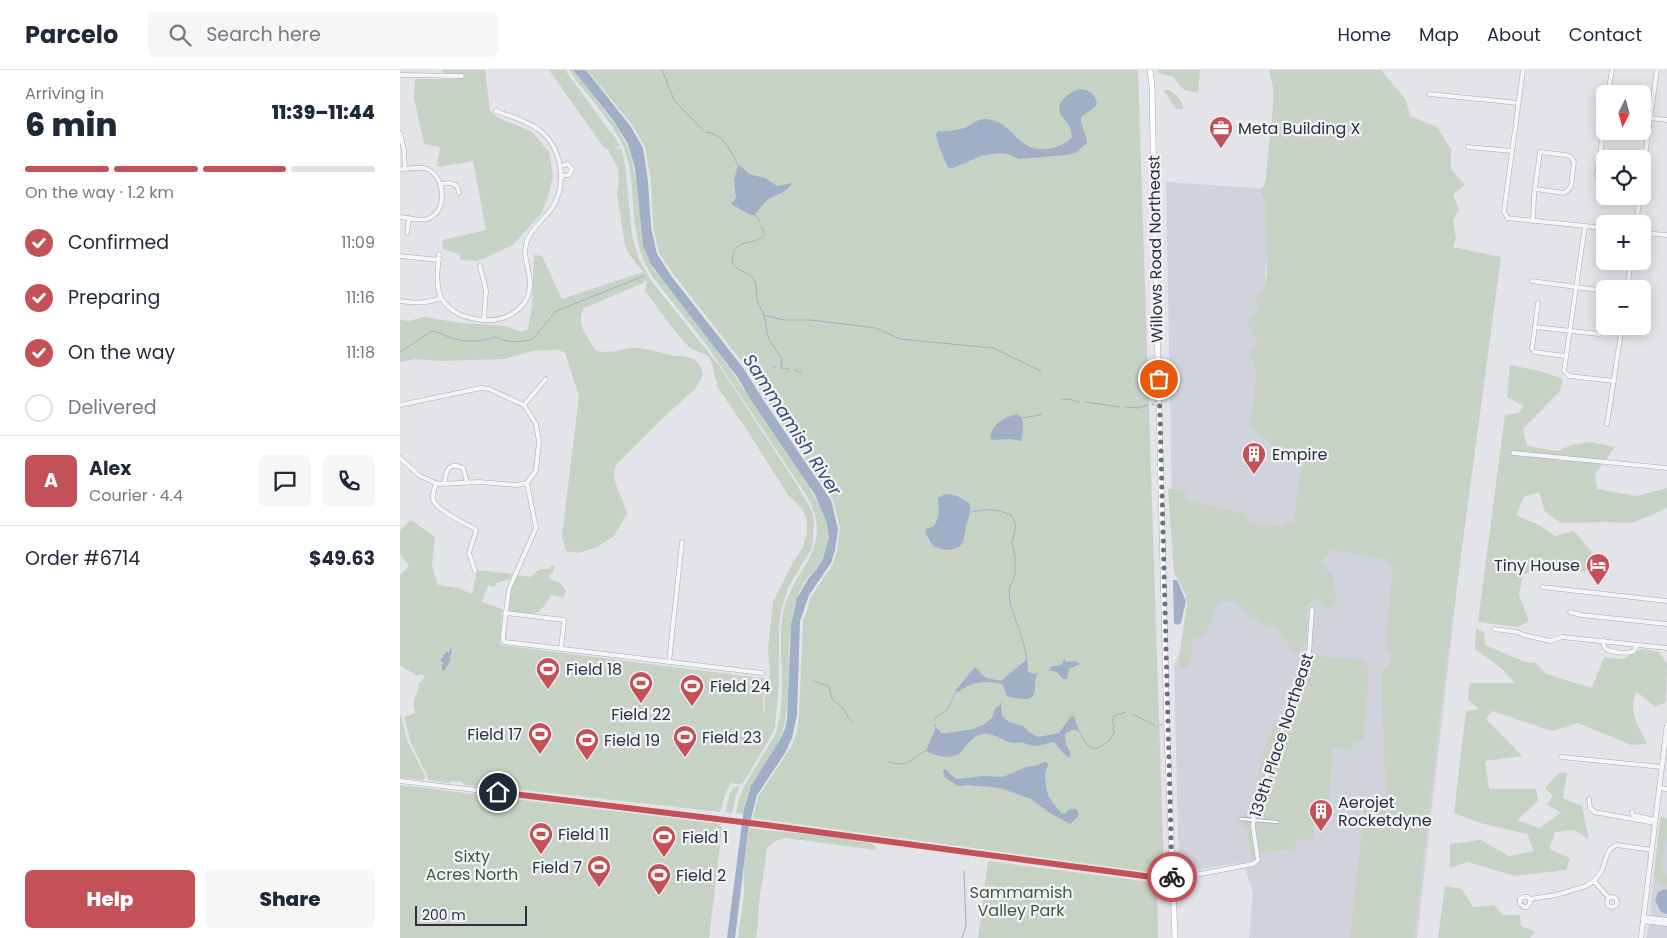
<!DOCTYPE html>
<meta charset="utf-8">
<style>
:root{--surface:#fff;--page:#f6f6f7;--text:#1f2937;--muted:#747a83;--line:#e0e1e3;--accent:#c45158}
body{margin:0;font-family:Poppins,sans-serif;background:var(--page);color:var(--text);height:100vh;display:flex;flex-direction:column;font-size:19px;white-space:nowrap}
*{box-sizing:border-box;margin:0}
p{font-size:16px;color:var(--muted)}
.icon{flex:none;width:28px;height:28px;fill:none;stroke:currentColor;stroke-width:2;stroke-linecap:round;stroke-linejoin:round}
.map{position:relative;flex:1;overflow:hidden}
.drawer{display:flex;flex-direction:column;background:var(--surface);width:400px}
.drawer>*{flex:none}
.needle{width:32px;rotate:186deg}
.controls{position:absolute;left:1196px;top:15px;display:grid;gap:10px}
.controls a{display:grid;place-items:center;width:55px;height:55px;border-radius:8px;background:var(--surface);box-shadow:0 2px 12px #0003;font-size:25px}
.scale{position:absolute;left:15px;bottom:12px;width:112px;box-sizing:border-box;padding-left:5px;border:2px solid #2b3140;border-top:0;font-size:14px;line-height:18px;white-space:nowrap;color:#2b3140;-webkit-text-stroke:4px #f1f3f7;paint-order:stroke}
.pin{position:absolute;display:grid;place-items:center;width:42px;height:42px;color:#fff;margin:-21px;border:2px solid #fff;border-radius:50%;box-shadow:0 1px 5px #0007}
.courier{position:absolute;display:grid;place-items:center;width:50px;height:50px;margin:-25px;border:4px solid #c45158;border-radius:50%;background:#fff;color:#222;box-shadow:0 1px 6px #0007}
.headline em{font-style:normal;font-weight:800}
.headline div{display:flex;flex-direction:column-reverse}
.headline{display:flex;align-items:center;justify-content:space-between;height:85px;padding:0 25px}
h1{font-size:32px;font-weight:800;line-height:38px}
.bar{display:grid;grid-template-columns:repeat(4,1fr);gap:8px 5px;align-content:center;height:60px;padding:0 25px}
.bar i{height:6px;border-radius:4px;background:var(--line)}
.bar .on{background:var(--accent)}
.bar p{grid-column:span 4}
.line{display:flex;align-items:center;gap:12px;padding:0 25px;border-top:1px solid var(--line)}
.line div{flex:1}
.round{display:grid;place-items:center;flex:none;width:52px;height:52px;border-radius:8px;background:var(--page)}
ol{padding:0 25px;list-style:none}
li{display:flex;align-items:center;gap:15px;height:55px}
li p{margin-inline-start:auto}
li .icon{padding:5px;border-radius:50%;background:var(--accent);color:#fff;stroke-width:4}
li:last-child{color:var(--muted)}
li i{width:28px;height:28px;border:2px solid var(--line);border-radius:50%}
.primary-button{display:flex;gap:10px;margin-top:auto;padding:10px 25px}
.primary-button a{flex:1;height:58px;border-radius:8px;background:var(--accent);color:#fff;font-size:20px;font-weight:800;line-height:58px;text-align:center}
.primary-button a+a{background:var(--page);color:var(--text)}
header{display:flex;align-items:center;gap:30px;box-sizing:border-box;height:70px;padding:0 25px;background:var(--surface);border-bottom:1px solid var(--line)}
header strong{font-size:24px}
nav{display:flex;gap:28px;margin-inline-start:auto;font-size:18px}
.search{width:350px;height:45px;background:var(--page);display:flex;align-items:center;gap:12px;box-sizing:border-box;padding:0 18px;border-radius:8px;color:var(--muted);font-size:19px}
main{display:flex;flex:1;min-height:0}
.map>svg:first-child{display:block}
.built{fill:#d0d3db}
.green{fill:#c6d2c4}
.water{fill:#a0afc6}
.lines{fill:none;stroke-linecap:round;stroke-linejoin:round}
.stream{stroke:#a0afc6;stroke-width:1}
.pedestrian-casing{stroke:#a7abb3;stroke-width:4}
.minor-casing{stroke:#a7abb3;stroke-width:5}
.tertiary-casing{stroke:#a7abb3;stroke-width:5.5}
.secondary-casing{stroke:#a7abb3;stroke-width:6}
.pedestrian{stroke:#f4f5f8;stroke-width:2.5}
.minor{stroke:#f4f5f8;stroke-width:4}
.tertiary{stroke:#f4f5f8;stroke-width:4.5}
.secondary{stroke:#fff;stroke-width:5}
.done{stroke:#6b707b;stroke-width:5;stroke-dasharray:0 9}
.route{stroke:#c45158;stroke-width:6}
.labels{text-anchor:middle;stroke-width:4.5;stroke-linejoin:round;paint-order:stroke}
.poi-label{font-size:16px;fill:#2b3140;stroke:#f1f3f7;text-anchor:start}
.street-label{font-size:16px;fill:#2b3140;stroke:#f1f3f7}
.park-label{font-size:16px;fill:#3d5a3a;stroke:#f1f3f7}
.water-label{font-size:18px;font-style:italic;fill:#384c71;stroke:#f1f3f7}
</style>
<header>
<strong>Parcelo</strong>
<div class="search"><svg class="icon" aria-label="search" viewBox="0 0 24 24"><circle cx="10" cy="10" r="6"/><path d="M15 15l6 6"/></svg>Search here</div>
<nav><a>Home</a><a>Map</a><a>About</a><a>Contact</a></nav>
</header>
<main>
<section class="drawer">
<div class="headline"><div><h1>6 min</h1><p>Arriving in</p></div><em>11:39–11:44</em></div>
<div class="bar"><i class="on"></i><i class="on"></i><i class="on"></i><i></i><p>On the way · 1.2 km</p></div>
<ol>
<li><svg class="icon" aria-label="check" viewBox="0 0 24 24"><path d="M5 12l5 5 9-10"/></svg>Confirmed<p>11:09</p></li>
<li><svg class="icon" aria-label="check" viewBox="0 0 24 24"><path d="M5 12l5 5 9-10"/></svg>Preparing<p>11:16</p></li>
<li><svg class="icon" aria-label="check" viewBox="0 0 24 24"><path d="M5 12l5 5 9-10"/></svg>On the way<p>11:18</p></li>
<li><i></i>Delivered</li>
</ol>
<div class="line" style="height:90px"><b class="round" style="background:var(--accent);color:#fff">A</b><div><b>Alex</b><p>Courier · 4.4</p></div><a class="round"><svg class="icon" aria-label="chat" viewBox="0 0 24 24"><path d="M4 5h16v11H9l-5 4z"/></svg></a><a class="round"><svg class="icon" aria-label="phone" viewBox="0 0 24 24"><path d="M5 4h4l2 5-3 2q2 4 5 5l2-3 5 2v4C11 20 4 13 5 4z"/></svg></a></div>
<div class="line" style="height:65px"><div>Order #6714</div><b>$49.63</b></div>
<div class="primary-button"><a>Help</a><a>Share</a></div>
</section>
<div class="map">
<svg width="1267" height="868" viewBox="0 0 1267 868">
<rect width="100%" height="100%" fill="#e2e4e9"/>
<g class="built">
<path d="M766,112l104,7 -12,232 209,80 -50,437h-168l4,-45 -7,-23 -5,-7 -62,9 -5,-207 37,-77 -39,-78z"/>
<path d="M1260,749h7v119h-21l6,-23 -2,-8z"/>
</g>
<g class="green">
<path d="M42,0h43l5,41 9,7 33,14 17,20 4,24 -4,17 -7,20 -29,32 -35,16 -18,-1v-6l-18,-5 1,-9 43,-10 -13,-69 -36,6 3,-20 -16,-3 -10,-46 1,-19h44l2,-4 -17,-1z"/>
<path d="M149,0h16l55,75 -6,4 7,-1 4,16 7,71 7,24 11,20 70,88 77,118 15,26 2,10 -2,27 -24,40 -7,23 -2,13v58l-4,46 -6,12 -26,43 -4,1 -8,-1 5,-11 -11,23 -5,17 -231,-26 -1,2 -24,-3 -2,-3 -12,-1 -1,2 -21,-3 -2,-7 -15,-30 -7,-26 11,-4c-5,-15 4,-18 4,-30l4,-3 2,-4 -5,-2 -3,2 -17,-11v-90l9,-9 -9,-12v-24l11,-10 24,17 -3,29 6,19 20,3 14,6 5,-24 35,4 -2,5 -14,4 -1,4 -7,-2 -6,17 20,7 -2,36 267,34 -4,18 1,18 1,-6 -1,-11 6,-25 -2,-24 5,-47 20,-40 9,-13 5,-16v-11l-4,-12 -15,-15 -41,-65 -31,-45 2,-2c-6,-8 -3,-18 -9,-25 -5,-7 -14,-5 -20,-11 -16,-17 -30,-38 -44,-56l2,-12 -4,4 -59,25c-9,16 3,27 11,42 12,5 27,-1 39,-2 12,0 24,4 36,7 8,2 15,0 23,4 6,4 9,9 10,16l-7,13 -30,27 -50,50c-7,16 8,33 11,49l-13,22 -17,11 -18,6 -13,-2 -4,-15 17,-140 -14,-43 -6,-3 -27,1 -28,8 -63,2 -26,-2 -15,3v-42l9,1 15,-4 37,6 45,3 15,6 7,-3 4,-22 2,-52 8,1 20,43 81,-27 -14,-18 -4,-9 -8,-51 2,-17 -1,-9 -10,-18 3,-1h-6z"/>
<path d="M169,0h4l42,54 14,25 7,31 7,65 7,18 6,10 -5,1c-25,-39 -12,-85 -27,-126 -9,-24 -40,-56 -55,-78z"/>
<path d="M187,0h551l26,804 -411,-56 5,-21 33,-50 6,-15 2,-17 4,-93 8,-25 22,-33 4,-13 3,-23 -7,-28 -67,-100 -23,-37 -69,-88 -15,-22 -6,-27 -2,-45 -6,-34 -12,-21z"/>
<path d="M758,0h42l-2,23 -14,-3 -11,-13 -14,-4z"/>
<path d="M869,0h112l25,30 4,16 27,11 14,22v20l14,16 -12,9 6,16 -6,10 3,18 -3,9 48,10 -56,417 -31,264h-64l15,-138 21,-5 -5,-120 11,-17 -7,-13 8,-74 -8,-12 -53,-9 -10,12 10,13 5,28 -10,5 -11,-9 -9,5v38l-12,14 -16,-26 -30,-14 -14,-15 -17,1 -12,32 -14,4 -1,25 -7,5 -6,-3 9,-62 -1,-8 -12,-22 -6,-84h16l3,12 58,13 6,8 29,5 14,-7 8,-57 -10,-14 -19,-4 -24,-19 6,-33 1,-23 -6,-15 7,-13 -10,-21 12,-13 -4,-8 10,-16 2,-11 -2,-72 -5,-10 4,-6 2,-8 7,-70v-19z"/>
<path d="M763,20h5c7,4 15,10 15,19h-7z"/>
<path d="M258,204c47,56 86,115 126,175 13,20 42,60 45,83 0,3 -1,8 -2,11 -2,9 -4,18 -9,25 -3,4 -8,7 -11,10 -4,6 -8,13 -10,20 -14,43 -4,85 -13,128 -7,32 -39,54 -41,88l-7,-1c3,-25 20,-45 32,-67 4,-5 7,-11 9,-17 10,-36 1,-74 5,-110 6,-50 58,-69 23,-126l-97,-146 -56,-71z"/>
<path d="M1110,295l30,6 23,8 -3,12 -37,38 4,17 31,5 13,-6 19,-3 25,5 -20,27 2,15 40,7 30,-8v20l-34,15 -28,-1 -43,1 -17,-11 -6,-20 -15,5 -8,18 23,10 16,11 19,-5 25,29 -6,12 -42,-2 -28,4 -4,21 10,26 -11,6 -40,-5 27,-207 14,-2 5,-7 -17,-9z"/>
<path d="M153,495l1,1v4l-5,6 1,3 10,4 6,8 -3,6 -12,-2c-14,25 -17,19 -43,17l3,-24 6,-13 13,2 10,-8h9z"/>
<path d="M1076,558l8,4 1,13 40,17 11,1 10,11 46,14 12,-31 19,2 19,-10 17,3 8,12 -1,38 -11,5 -19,-16c-8,21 2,34 11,53l-16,1 -53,-22 -26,8 -60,-20 -6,8 36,37 -37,5 4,28h47l2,12 -21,19 22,8 22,-15 -14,-9 6,-8 -8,-8 14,-15h8l-4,25 19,8 7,33 -15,-9 -19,2 -6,17 21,9 -4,12 -50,6 -49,-14 -17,6v-24l31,-4 28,16 25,-5 -7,-17 -47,-11 -26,-10 12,-102 13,-2 -11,-9 2,-17h45l-14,-15 -26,-19z"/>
<path d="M914,586l52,4 3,20 -6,61 -8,2 -3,6 -19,-1 -5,60 -19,-1v4l7,3 -3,25 -1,1 -16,-1 -1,12 -15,-2 -29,8 -5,-30h-3l-1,-8 2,-7 4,1 9,-30 2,-14 14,-42 14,5 16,-46 -2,-2 8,-23z"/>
<path d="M0,642l7,28 18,36 -1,4 -24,-2z"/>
<path d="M0,715l320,39 2,5 -13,109h-309z"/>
<path d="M340,716l-4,10 -4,17 -7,-1 5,-19 3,-5z"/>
<path d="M1261,747l6,1v23l-3,5 -2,23 5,6v12l-9,-3 -4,-9z"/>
<path d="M349,758l34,4 42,3 47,8 4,5 -1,2 -89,-12 -11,3 -8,7c-2,15 -4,31 -7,47 -2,14 -1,29 -4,43h-18l6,-45v-30z"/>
<path d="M588,791l169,22 1,55h-180z"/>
<path d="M1045,816l17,3 11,18 21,-2 9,10h17l1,11 14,6 -5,6h-92z"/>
</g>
<g class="water">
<path d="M173,0h13l45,57 12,21 5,34 3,45 6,27 15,23 72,92 20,32 67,99 7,29 -3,21 -4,13 -22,32 -9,26 -3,94 -5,23 -7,15 -28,42 -9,36 -13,107h-8l17,-130 7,-22 27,-43 7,-14 2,-10 4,-95 6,-26 11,-19 9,-10 6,-10 6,-22 -2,-14 -12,-28 -64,-95 -13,-22 -88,-115 -7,-18 -8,-77 -7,-24 -15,-24z"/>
<path d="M680,19c10,1 15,5 17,15l-3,4 -13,9c-1,9 6,17 6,26l-12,10 -9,2 -47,4 -11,-5 -9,-1 -18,3 -28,12h-4c-4,-6 -13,-28 -13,-34l2,-3c9,1 18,-1 26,-3 8,-3 12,-9 21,-9 31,1 30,37 67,29 8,-2 16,-5 20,-11 -1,-9 -3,-12 -8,-18 -13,-15 4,-26 16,-30z"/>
<path d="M338,95l4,2 7,7 16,4 12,8 15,-3c-5,11 -19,11 -27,19 -4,4 -7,9 -10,13h-4l-20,-11 5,-6 -2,-18z"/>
<path d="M617,344c9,5 6,18 4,27l-10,-2 -18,1 -3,-2c3,-15 13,-20 27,-24z"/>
<path d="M545,424c11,0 16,4 25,10 1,11 -3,17 -5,27 -1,3 -1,8 -2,11 -5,10 -26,10 -32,1 -2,-4 -3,-6 -6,-10l1,-4 8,-3c6,-10 5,-17 4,-28z"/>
<path d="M773,510h4l9,21 -5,22 -4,2 -3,-2z"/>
<path d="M51,578l1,5 -3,4 2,2 -7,12 -2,-1v-6l3,-1 -4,-1v-2l5,-8h3z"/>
<path d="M627,589l1,13 5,2 5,-1c-4,6 -2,9 -3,16 -1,16 -18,9 -28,7l-5,-12c-19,-3 -28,-3 -44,8l-3,-1 20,-24 11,11 15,3z"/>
<path d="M664,589l2,3 9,-1 5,3 -11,5 -2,10h-4l-6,-7 -9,-2 5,-4 8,-1z"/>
<path d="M601,635l1,11 7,6 14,4 6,6 10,5 20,-4 11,-16 4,-1 5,15 -7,-1 -7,4 1,10 4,8v6l-6,-4 -10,-12c-6,1 -13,4 -19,4 -4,0 -8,-2 -11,-3 -4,-1 -8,0 -12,0 -10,-2 -18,-11 -29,-9 -11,2 -15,10 -21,17 -9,10 -26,5 -36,0l10,-24 5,6h6l26,-4 10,-4 9,-7 4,-11z"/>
<path d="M645,692l3,1c0,5 -3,8 -3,13 2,22 3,20 16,37l4,1c3,-5 6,-6 11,-5l2,3v5l-8,7 -20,-11 -19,-14 -31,-11 -31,-3 -11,1 -12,-8 -3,-4 1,-5 3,1 4,5 6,4 26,-3 20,1 23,-10 9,-1z"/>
<path d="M1265,819l2,1v24l-6,-2 -6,-12 3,-8z"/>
</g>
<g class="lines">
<g class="stream">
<path d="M262,0l12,30 29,30"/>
<path d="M306,62c17,2 25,19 32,33"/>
<path d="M355,145l5,7"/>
<path d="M361,156l4,8c-9,12 -25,4 -31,18 -8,20 15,17 20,28 4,6 1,15 4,22 1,5 5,9 6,14 3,8 2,16 5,23 3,7 9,13 13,19l-1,10 8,1"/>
<path d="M252,205l7,-2"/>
<path d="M364,245l19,5h28l65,8 24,11 93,9 48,23"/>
<path d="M0,282l32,-21c8,1 15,6 23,8 14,4 27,2 40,-2 12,6 23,5 37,3l24,-29 88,-35"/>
<path d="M372,297h3"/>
<path d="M394,300l7,3"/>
<path d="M661,330l7,-1 11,3"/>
<path d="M685,332l35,5"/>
<path d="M752,334l2,1"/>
<path d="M725,337l13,1 10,-3"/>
<path d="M622,348l18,-3 1,-2"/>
<path d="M571,442c17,-3 24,-4 40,3l5,10 -4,18 3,13v18l-6,15 1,14 14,42 3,14"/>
<path d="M413,611l16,5 3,13 12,10 4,8 5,6"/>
<path d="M601,635l1,-4"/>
<path d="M732,644l23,11"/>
<path d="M535,650v-2l12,-8 9,-18"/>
<path d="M535,654l1,3"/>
<path d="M759,655h3"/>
<path d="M679,661l8,14 8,4c9,-3 15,-8 19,-16l-1,-5 2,-2 -3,-5 2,-5 12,-4"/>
<path d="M489,692c22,6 19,-3 37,-11"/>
<path d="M562,868l4,-13 -2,-54"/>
</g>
<g class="pedestrian-casing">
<path id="pedestrian" d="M840,749l37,3"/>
</g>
<g class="minor-casing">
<g id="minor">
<path d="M1123,0l-19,141 3,7 98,10"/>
<path d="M0,5l62,1"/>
<path d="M1029,24l89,9"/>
<path d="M1208,24l4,-24"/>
<path d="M1242,47l25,3"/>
<path d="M0,63l4,17 1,19"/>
<path d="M1068,77l44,4"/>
<path d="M161,96l7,-2 4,5 -3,6 -8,1"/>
<path d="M0,99c8,0 19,-3 27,0 19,8 21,44 0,50 -8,2 -19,-1 -27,-2"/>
<path d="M1197,105l8,-56"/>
<path d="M1242,107l15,-107"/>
<path d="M40,114c9,-1 18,-3 19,9"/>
<path d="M1133,151l1,-26 6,-43 26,3 5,2 3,5 -3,24 -3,4 -4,3 -29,-4"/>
<path d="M1236,154l4,-28"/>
<path d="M1185,156l-21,145 5,5 45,5"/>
<path d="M7,163l2,-15"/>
<path d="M1242,163l25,2"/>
<path d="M39,184c-1,15 -4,29 2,44"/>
<path d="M0,186l39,4"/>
<path d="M80,196l6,25 -2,29"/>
<path d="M1132,211l73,10"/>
<path d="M1227,219l4,-28"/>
<path d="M0,231c15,2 26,3 41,-3 11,16 24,20 42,22 23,2 48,-12 47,-38 -1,-14 -8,-27 -3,-41 4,-13 18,-22 25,-33 16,-25 10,-61 -14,-79 -13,-9 -28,-13 -42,-18"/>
<path d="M1135,257l64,7"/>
<path d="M1132,279l6,-46"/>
<path d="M1134,282l31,4"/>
<path d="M0,335l81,-17 8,1 35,16 12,19 3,18 -3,28 -9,13 9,45 -27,61 -6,46v5l2,2 257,31"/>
<path d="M124,335l22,-26"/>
<path d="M1207,354l15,-98"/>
<path d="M1113,383l154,15"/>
<path d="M0,388l20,18 18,8 41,-2 37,3 11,-2"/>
<path d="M36,413c-1,5 -4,11 -3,16 1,10 33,25 42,30l1,2 -7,22 6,18"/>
<path d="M45,414c0,-12 3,-23 18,-16l4,14"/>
<path d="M1142,517l125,14"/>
<path d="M1170,542l11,3 86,9"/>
<path d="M105,543l59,7 -3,29"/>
<path d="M1094,559l23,3 7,3 26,6 12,-4 105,11"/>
<path d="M1203,570c0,2 1,7 2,8 5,5 24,6 29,3l3,-6"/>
<path d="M269,592l13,-120"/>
<path d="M1161,687l101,10"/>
<path d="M0,711l366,44 393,53h20l74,-14 5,-4 -5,-33 1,-14 55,-160 3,-43"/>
<path d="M1259,718l8,1"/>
<path d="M1189,729l1,9 4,4 61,11"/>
<path d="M1232,742l1,3 22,5"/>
<path d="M1194,811c3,-4 6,-7 8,-11 4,-9 4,-22 15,-25l35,5"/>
<circle cx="1212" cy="832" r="5"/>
<path d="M1130,829v4l-3,4h-3l-4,-3v-5l3,-2h5l2,2 26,-4 30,-9 8,-5 15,17"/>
<path d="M1243,847l24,3"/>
<path d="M1243,851l24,3"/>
</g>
</g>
<g class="tertiary-casing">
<path id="tertiary" d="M1241,868l26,-213"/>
</g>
<g class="secondary-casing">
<path id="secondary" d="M750,0l2,16 3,156 12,490 8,206"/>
</g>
<use href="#pedestrian" class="pedestrian"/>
<use href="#minor" class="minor"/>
<use href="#tertiary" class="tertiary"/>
<use href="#secondary" class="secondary"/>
</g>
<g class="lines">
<path class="done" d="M759,309l13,498"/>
<path class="route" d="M98,722l268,33 393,53 13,1v-2"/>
</g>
<defs>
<g id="office-pin" transform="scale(1.25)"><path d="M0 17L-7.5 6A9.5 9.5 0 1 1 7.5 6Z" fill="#c45158" stroke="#f1f3f7"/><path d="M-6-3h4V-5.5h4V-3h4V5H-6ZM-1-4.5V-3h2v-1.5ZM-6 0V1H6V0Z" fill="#fff"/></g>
<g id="building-pin" transform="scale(1.25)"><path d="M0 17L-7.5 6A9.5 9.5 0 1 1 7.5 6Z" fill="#c45158" stroke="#f1f3f7"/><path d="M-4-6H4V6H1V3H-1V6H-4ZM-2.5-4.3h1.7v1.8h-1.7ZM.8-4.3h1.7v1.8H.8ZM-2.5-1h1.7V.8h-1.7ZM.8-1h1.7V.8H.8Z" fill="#fff"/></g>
<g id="hotel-pin" transform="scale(1.25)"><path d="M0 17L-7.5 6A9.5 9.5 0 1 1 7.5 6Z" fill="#c45158" stroke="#f1f3f7"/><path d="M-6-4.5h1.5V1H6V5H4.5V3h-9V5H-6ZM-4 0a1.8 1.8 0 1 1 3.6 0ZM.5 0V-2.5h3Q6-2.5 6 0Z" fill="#fff"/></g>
<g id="stadium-pin" transform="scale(1.25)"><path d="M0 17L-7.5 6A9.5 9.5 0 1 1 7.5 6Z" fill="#c45158" stroke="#f1f3f7"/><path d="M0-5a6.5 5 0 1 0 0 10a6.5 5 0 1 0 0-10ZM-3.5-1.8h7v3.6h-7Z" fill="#fff"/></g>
</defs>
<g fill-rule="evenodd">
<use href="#office-pin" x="821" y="58"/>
<use href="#building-pin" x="854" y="384"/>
<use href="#hotel-pin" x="1198" y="495"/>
<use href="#stadium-pin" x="148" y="599"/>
<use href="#stadium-pin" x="241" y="613"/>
<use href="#stadium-pin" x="292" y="616"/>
<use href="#stadium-pin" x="140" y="664"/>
<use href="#stadium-pin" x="285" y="667"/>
<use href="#stadium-pin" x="187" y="670"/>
<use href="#building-pin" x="921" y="741"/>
<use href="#stadium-pin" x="141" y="764"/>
<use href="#stadium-pin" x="264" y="767"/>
<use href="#stadium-pin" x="199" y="797"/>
<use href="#stadium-pin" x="259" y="805"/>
</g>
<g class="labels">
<g class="poi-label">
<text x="838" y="64">Meta Building X</text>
<text x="872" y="390">Empire</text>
<text x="1180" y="501" text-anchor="end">Tiny House</text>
<text x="166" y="605">Field 18</text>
<text x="310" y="622">Field 24</text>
<text x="241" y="650" text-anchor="middle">Field 22</text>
<text x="122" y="670" text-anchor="end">Field 17</text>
<text x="302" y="673">Field 23</text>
<text x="204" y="676">Field 19</text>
<text x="938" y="738">Aerojet<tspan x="938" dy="18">Rocketdyne</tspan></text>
<text x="158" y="770">Field 11</text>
<text x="282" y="773">Field 1</text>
<text x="182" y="803" text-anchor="end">Field 7</text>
<text x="276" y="811">Field 2</text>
</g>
<g class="street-label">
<text transform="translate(755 179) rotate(-91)" y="6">Willows Road Northeast</text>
<text transform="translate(881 665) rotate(-72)" y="6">139th Place Northeast</text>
</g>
<g class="park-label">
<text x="72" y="792">Sixty<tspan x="72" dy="18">Acres North</tspan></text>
<text x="621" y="828">Sammamish<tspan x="621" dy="18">Valley Park</tspan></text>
</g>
<g class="water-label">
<text transform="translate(392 355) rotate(57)" y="6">Sammamish River</text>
</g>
</g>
</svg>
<div class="controls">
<a><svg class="needle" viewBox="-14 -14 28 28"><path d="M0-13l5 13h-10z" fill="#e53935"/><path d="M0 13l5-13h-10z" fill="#747a83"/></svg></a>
<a><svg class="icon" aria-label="locate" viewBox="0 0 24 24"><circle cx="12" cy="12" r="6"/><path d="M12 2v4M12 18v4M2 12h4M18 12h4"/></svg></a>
<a>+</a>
<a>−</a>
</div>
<div class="scale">200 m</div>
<div class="pin" style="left:759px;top:309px;background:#ea580c"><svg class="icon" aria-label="bag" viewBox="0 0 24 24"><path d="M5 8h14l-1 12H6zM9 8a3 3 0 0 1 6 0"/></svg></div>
<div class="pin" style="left:98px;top:722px;background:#1f2937"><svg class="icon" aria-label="home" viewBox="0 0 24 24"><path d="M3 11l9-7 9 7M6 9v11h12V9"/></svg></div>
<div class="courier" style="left:772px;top:807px"><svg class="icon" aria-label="bike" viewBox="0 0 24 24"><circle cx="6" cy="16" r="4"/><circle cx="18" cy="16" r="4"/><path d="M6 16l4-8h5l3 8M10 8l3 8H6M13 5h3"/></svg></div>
</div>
</main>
